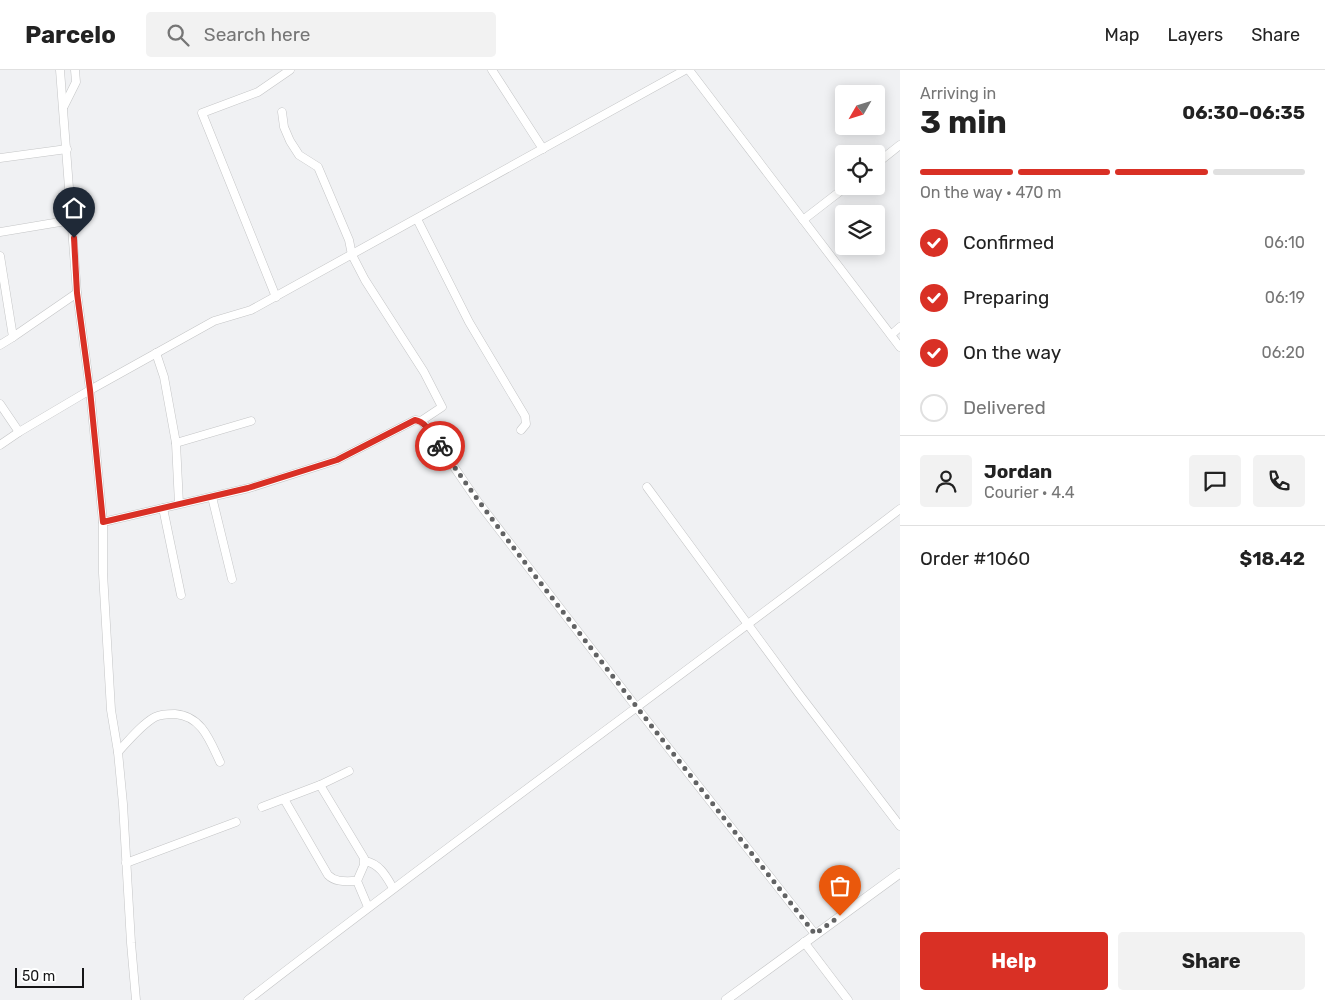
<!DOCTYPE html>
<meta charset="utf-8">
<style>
:root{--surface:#fff;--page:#f2f2f2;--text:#222;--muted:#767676;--line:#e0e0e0;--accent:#d93025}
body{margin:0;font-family:Rubik,sans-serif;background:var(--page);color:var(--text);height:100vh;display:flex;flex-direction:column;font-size:19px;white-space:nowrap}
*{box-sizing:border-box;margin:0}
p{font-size:16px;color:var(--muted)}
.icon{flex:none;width:28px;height:28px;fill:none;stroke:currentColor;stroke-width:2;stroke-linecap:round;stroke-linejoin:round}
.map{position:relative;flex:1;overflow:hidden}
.sheet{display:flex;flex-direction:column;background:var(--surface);width:425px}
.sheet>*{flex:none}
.needle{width:32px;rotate:231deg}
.buttons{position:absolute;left:835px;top:15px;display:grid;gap:10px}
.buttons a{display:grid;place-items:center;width:50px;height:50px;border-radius:5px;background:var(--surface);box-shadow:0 2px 12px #0003;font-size:25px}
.scale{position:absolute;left:15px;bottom:12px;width:69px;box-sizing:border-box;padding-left:5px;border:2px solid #161617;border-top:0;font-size:14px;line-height:18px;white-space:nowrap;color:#161617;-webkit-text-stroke:4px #feffff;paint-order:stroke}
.pin{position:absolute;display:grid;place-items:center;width:42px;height:42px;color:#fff;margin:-51px -21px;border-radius:50% 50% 50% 0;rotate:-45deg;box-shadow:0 0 5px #0007}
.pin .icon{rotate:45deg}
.courier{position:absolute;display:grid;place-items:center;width:50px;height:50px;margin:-25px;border:4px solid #d93025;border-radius:50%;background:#fff;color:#222;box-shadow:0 1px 6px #0007}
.summary em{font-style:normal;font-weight:700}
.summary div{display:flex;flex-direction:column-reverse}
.summary{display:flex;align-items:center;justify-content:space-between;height:85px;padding:0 20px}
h1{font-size:32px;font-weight:700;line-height:38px}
.bar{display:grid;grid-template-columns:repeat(4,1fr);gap:8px 5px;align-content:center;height:60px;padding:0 20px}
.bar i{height:6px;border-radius:4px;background:var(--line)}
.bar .active{background:var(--accent)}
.bar p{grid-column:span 4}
.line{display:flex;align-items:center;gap:12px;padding:0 20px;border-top:1px solid var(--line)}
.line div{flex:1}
.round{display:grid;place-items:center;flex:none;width:52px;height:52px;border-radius:5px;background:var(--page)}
ol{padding:0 20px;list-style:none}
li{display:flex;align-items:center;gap:15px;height:55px}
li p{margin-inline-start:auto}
li .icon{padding:5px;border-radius:50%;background:var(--accent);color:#fff;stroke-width:4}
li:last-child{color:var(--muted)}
li i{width:28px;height:28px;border:2px solid var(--line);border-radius:50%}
.action{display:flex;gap:10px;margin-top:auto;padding:10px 20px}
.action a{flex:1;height:58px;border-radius:5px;background:var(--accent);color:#fff;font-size:20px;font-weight:700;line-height:58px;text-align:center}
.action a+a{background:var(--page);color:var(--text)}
header{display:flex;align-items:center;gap:30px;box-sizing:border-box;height:70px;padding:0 25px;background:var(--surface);border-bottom:1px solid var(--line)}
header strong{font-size:24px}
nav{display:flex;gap:28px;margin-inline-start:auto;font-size:18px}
.search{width:350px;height:45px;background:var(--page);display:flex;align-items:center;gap:12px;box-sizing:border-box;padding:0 18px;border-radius:5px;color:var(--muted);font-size:19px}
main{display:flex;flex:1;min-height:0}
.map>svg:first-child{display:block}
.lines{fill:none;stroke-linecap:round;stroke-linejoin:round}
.minor-casing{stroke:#c4c5c6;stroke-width:9}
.tertiary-casing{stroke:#c4c5c6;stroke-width:10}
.minor{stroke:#fff;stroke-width:8}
.tertiary{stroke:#fff;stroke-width:9}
.done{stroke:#626364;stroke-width:5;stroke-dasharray:0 9}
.route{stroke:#d93025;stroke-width:6}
</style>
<header>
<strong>Parcelo</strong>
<div class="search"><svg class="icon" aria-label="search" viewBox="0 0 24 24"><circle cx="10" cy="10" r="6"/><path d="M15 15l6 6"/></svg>Search here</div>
<nav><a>Map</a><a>Layers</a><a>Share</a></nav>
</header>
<main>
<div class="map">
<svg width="900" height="930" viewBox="0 0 900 930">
<rect width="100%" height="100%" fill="#f0f1f3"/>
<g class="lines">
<g class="minor-casing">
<g id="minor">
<path d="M60,0l17,223 13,97 13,132v51l8,137 7,42 5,52 8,139 5,57"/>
<path d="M492,0l51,79"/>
<path d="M689,0l211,277"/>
<path d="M64,36l12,-24 -1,-12"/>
<path d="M282,42l2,15 6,14 9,14 19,12 31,73 3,15 13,25 59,92 18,35 -21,14"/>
<path d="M0,88l67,-9"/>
<path d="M876,94l24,-19"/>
<path d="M417,149l52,103 56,94 1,8 -5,6"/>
<path d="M803,150l44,-34"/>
<path d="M0,162l72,-12"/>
<path d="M0,186l13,81 64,-44"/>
<path d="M276,227l-74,-184 56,-21 32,-22"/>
<path d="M891,265l9,-8"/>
<path d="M0,275l13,-8"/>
<path d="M156,283l8,24 12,66 3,61"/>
<path d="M0,334l19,28"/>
<path d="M176,373l75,-22"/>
<path d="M0,375l19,-13 71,-42 124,-69 37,-11 434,-240"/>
<path d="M647,417l152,207 101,132"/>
<path d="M212,427l20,82"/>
<path d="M163,438l18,87"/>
<path d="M103,452l146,-34 88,-28 78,-40 6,1 5,5 52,76 159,206 178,226"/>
<path d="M118,682c11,-12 23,-27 37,-35 6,-3 14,-3 20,-3 27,2 35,27 45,48"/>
<path d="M320,715l29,-14"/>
<path d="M284,729l44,76c8,8 19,6 29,6"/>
<path d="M262,737l58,-22 44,73v7l-7,16 11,26"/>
<path d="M365,791c15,3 21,15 28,27"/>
<path d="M126,793l110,-41"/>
<path d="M804,872l44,58"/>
<path d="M248,930c215,-167 436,-325 652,-491"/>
</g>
</g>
<g class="tertiary-casing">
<path id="tertiary" d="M726,930l174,-127"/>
</g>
<use href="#minor" class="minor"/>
<use href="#tertiary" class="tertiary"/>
</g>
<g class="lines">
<path class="done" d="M440,376c46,68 97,132 147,197 75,97 152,194 228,291l25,-18"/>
<path class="route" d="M74,168l3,55 13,97 13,132 145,-34 89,-28 78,-40c12,2 18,17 25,26"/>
</g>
</svg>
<div class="buttons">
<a><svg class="needle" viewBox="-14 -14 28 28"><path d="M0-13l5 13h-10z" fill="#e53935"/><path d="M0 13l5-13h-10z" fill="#767676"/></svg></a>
<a><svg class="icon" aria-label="locate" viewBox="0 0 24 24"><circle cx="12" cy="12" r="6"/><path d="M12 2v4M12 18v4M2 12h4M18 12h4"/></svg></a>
<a><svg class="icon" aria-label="layers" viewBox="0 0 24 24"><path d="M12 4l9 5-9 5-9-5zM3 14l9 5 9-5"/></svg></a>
</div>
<div class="scale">50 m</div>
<div class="pin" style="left:840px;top:846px;background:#ea580c"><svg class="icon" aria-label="bag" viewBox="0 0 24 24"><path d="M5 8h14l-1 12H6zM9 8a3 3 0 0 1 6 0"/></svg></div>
<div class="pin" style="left:74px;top:168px;background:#1f2937"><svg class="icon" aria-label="home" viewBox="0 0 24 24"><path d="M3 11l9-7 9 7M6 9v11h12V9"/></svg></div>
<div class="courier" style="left:440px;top:376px"><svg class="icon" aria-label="bike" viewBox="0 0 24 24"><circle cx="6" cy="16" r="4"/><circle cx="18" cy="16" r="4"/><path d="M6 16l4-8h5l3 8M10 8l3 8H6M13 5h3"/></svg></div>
</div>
<section class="sheet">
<div class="summary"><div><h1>3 min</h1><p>Arriving in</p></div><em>06:30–06:35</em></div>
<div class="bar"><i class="active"></i><i class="active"></i><i class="active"></i><i></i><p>On the way · 470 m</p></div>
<ol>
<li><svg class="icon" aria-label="check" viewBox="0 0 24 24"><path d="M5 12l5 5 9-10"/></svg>Confirmed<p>06:10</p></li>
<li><svg class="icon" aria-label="check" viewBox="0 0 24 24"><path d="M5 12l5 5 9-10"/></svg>Preparing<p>06:19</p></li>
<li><svg class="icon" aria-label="check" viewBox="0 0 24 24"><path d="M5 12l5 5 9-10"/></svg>On the way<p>06:20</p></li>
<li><i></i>Delivered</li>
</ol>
<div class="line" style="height:90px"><a class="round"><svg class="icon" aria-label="person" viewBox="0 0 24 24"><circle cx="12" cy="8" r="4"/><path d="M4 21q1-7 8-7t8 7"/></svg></a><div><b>Jordan</b><p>Courier · 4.4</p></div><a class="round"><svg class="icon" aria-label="chat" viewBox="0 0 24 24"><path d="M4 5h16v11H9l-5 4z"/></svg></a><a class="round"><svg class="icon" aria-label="phone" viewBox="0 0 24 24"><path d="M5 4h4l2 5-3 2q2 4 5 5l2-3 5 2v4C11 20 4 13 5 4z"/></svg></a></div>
<div class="line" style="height:65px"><div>Order #1060</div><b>$18.42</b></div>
<div class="action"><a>Help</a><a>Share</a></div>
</section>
</main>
